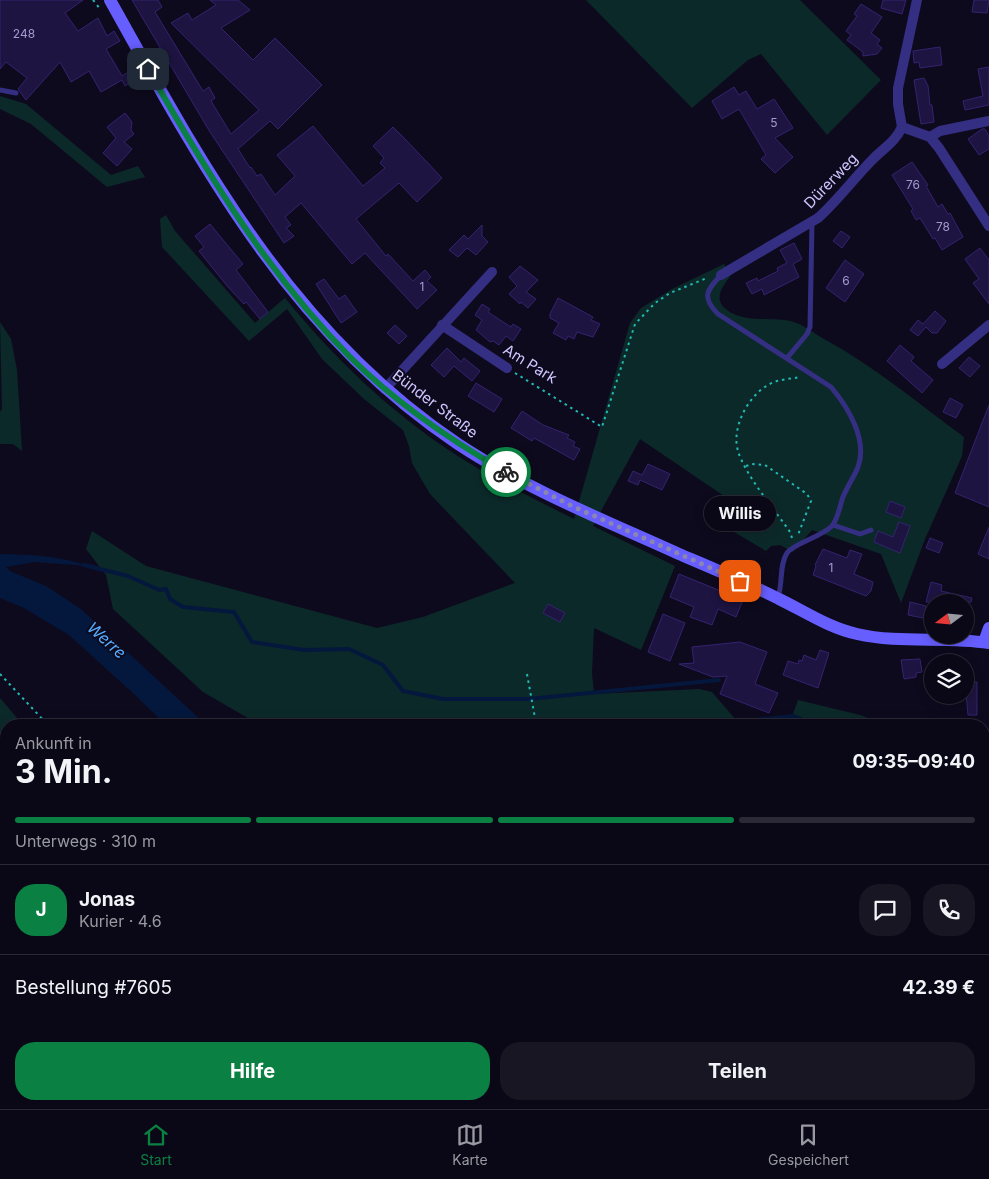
<!DOCTYPE html>
<html lang="de">
<meta charset="utf-8">
<style>
:root{--surface:#0a0816;--page:#181623;--text:#f1f3f6;--muted:#999aa1;--line:#2a2935;--accent:#0b8043}
body{margin:0;font-family:Inter,sans-serif;background:var(--page);color:var(--text);height:100vh;display:flex;flex-direction:column;font-size:19px;white-space:nowrap}
*{box-sizing:border-box;margin:0}
p{font-size:16px;color:var(--muted)}
.icon{flex:none;width:28px;height:28px;fill:none;stroke:currentColor;stroke-width:2;stroke-linecap:round;stroke-linejoin:round}
.map{position:relative;flex:1;overflow:hidden}
.panel{position:absolute;left:0px;top:719px;width:990px;height:391px;display:flex;flex-direction:column;background:var(--surface);border-radius:20px 20px 0 0;box-shadow:0 2px 12px #0003,0 0 0 1px var(--line)}
.panel>*{flex:none}
.needle{width:32px;rotate:254deg}
.fabs{position:absolute;left:924px;top:594px;display:grid;gap:10px}
.fabs a{display:grid;place-items:center;width:50px;height:50px;border-radius:50%;background:var(--surface);box-shadow:0 2px 12px #0003,0 0 0 1px var(--line);font-size:25px}
.pin{position:absolute;display:grid;place-items:center;width:42px;height:42px;color:#fff;margin:-21px;border-radius:10px;box-shadow:0 2px 8px #0006}
.courier{position:absolute;display:grid;place-items:center;width:50px;height:50px;margin:-25px;border:4px solid #0b8043;border-radius:50%;background:#fff;color:#222;box-shadow:0 1px 6px #0007}
.bubble{position:absolute;height:35px;border-radius:18px;background:var(--surface);box-shadow:0 2px 12px #0003,0 0 0 1px var(--line);font-size:16px;font-weight:700;line-height:35px;text-align:center}
.summary em{font-style:normal;font-weight:700}
.summary div{display:flex;flex-direction:column-reverse}
.summary{display:flex;align-items:center;justify-content:space-between;height:85px;padding:0 15px}
h1{font-size:32px;font-weight:700;line-height:38px}
.bar{display:grid;grid-template-columns:repeat(4,1fr);gap:8px 5px;align-content:center;height:60px;padding:0 15px}
.bar i{height:6px;border-radius:4px;background:var(--line)}
.bar .on{background:var(--accent)}
.bar p{grid-column:span 4}
.line{display:flex;align-items:center;gap:12px;padding:0 15px;border-top:1px solid var(--line)}
.line div{flex:1}
.round{display:grid;place-items:center;flex:none;width:52px;height:52px;border-radius:20px;background:var(--page)}
.button{display:flex;gap:10px;margin-top:auto;padding:10px 15px}
.button a{flex:1;height:58px;border-radius:20px;background:var(--accent);color:#fff;font-size:20px;font-weight:700;line-height:58px;text-align:center}
.button a+a{background:var(--page);color:var(--text)}
.menu{display:flex;justify-content:space-around;align-items:center;height:70px;border-top:1px solid var(--line);background:var(--surface);font-size:14px;color:var(--muted)}
.menu a{display:grid;justify-items:center;gap:2px}
.menu .on{color:var(--accent)}
.map>svg:first-child{display:block}
.green{fill:#0c2929}
.water{fill:#04173d}
.lines{fill:none;stroke-linecap:round;stroke-linejoin:round}
.stream{stroke:#04173d;stroke-width:4}
.building{fill:#1e1441;stroke:#342370}
.path{stroke:#20bab5;stroke-width:2;stroke-dasharray:2.5 4;stroke-linecap:butt}
.lane{stroke:#352f83;stroke-width:5}
.street{stroke:#352f83;stroke-width:10}
.secondary{stroke:#665eff;stroke-width:12}
.highway{stroke:#ff4298;stroke-width:15}
.done{stroke:#8b85b0;stroke-width:5;stroke-dasharray:0 9}
.route{stroke:#0b8043;stroke-width:6}
.labels{text-anchor:middle;stroke-width:4;stroke-linejoin:round;paint-order:stroke}
.number-label{font-size:12px;fill:#a39ad0}
.street-label{font-size:15px;fill:#cfc7ff;stroke:#0e0a1e}
.water-label{font-size:16px;font-style:italic;fill:#55acff;stroke:#0e0a1e}
</style>
<div class="map">
<svg width="989" height="1109" viewBox="0 0 989 1109">
<rect width="100%" height="100%" fill="#0e0a1e"/>
<g class="green">
<path d="M586,0h214l81,80 -54,55 -66,-81 -13,6 -56,48z"/>
<path d="M0,96l26,8 85,71 27,-9 7,11 -38,10 -76,-63 -31,-15z"/>
<path d="M166,215l9,16 80,92 30,-25c49,60 103,112 168,155 38,25 79,45 121,66l56,-196 11,-15 31,-19 52,-25 7,11c-8,11 -19,24 -4,35 19,14 45,6 67,12 10,3 21,12 30,17 50,27 94,64 140,98l-2,19 -37,83 -24,64 -20,-49 -69,-24 -19,22 -13,-7 -9,1 -5,5 -32,-19 -11,-13 4,-21 -87,-59 -47,87 82,40 -34,84 -47,-22 -2,45 2,21 105,-5 13,3 24,28 -51,5h-425l-57,-33 -90,-83 -7,-34 -20,-26 6,-18 54,35 231,62 46,-11 92,-34 -85,-89 -18,-31 -3,-17 -6,-16 -39,-31 -42,-40 -35,-50 -38,32 -87,-94 -2,-28z"/>
<path d="M0,322l11,17 6,31 5,81 -9,-7h-13v-32l2,-3z"/>
<path d="M0,698l23,27h-17v30l-6,-7z"/>
<path d="M798,700l62,15 28,10h-68l-27,-11z"/>
<path d="M984,813l5,2v176l-5,-1z"/>
<path d="M0,840l6,8v50l-6,-8z"/>
<path d="M984,1019l5,6v74l-5,-8z"/>
<path d="M284,1104h112l3,5h-110z"/>
<path d="M456,1104h64l2,5h-66z"/>
<path d="M696,1104h175l-2,5h-170z"/>
<path d="M898,1104h81l4,5h-81z"/>
</g>
<g class="water">
<path d="M0,554c30,1 59,1 87,12l-52,-4 -29,5 4,4 36,15 35,23 122,113 6,3h-43l-33,-32 -64,-58 -45,-27 -24,-10z"/>
<path d="M793,714l27,11h-135z"/>
<path d="M984,758l5,2v55l-5,-2z"/>
<path d="M396,1104h60v5h-57z"/>
</g>
<g class="lines">
<path class="stream" d="M84,565l44,11 31,14 7,-1 4,10 13,8 51,5 18,30 52,8 45,-1 34,16 20,26 40,8h86l190,-19"/>
</g>
<g class="building">
<path d="M0,0h83l-18,13 13,18 20,-13 9,18 7,-5 6,10 -14,8 16,27 11,-7 5,9 -13,8 -3,-6 -21,12 -12,-21 -18,11 -11,-20 -34,38 -8,-11 9,-11 -21,-16 -6,7z"/>
<path d="M132,0h26l4,7 -7,5 48,79 6,-4 6,11 -4,3 20,33 28,-24 -88,-87 17,-10 4,7 24,-15 -6,-5h28l12,10 -29,18 32,32 22,-22 47,47 -44,44 -8,-8 -32,28 12,19 1,-1 6,9 4,-2 14,21 20,-19 -18,-21 36,-29 50,60 22,-18 -5,-5 4,-5 -11,-12 20,-19 12,12 37,39 -25,24 -18,-19 -43,36 30,37 2,-2 25,27 12,-11 6,7 -4,4 10,9 -20,19 -52,-56 -13,11 -51,-61 -16,14 6,8 -5,3 8,8 -10,7 -74,-111z"/>
<path d="M883,0h23l-4,14 -21,-6z"/>
<path d="M974,0h15l-2,13 -15,-1z"/>
<path d="M861,4l21,13 -11,16 9,7 -3,4 5,4 -5,6 -14,2v-4l-16,-12 4,-5 -5,-4 11,-15 -3,-2z"/>
<path d="M940,47l2,18 -22,3 -1,-6 -5,1 -1,-12z"/>
<path d="M989,67v38l-24,5 -2,-9 20,-5 -5,-27z"/>
<path d="M924,78l4,8 2,19h2l2,17 -13,2 -7,-44z"/>
<path d="M734,87l5,8 7,-4 11,18 17,-10 19,29 -18,10 18,19 -18,16 -14,-14 5,-4 -27,-46 -17,10 -10,-18z"/>
<path d="M125,113l7,9 -1,8 3,4 -10,8 8,7 -15,17 -14,-13 13,-15 -9,-11z"/>
<path d="M982,129h3l4,7v13l-10,6 -11,-16z"/>
<path d="M912,162l16,23 -2,1 12,21 4,-3 6,10 2,-1 13,24 -21,13 -7,-12 -2,1 -13,-21 -4,2 -5,-9 2,-2 -21,-34z"/>
<path d="M210,224l33,40 -7,6 32,42 -8,7 -14,-17 -2,2 -16,-17 -29,-36 5,-4 -9,-11z"/>
<path d="M482,225v11l6,6 -12,13 -9,-7 -9,9 -9,-7 15,-15 4,4z"/>
<path d="M841,231l9,6 -8,11 -9,-7z"/>
<path d="M794,243l8,16 -9,5 6,13 -35,18 -2,-6 -10,5 -6,-11 11,-5 1,3 20,-10 -1,-3 10,-5 -7,-13z"/>
<path d="M980,248l9,12v44l-16,-21 6,-4 -14,-20z"/>
<path d="M845,260l19,14 -19,28 -19,-14z"/>
<path d="M520,266l18,14 -12,12 10,7 -8,9 -7,-6 -1,2 -11,-10 8,-8 -8,-9z"/>
<path d="M324,279l15,20 6,-4 12,17 -16,11 -25,-39z"/>
<path d="M558,298l35,19 -2,3 9,4 -7,13 -16,-5 -3,7 -6,-3 -2,4 -13,-7 6,-10 -9,-5v-4z"/>
<path d="M482,304l8,5 -2,3 12,8 11,7 2,-3 8,5 -8,12 -7,-5 -7,9 -6,-4 -3,1 -14,-12 6,-10 -7,-5z"/>
<path d="M935,311l11,10 -9,12h-5l-6,-6 -8,9 -8,-6 8,-10 5,4z"/>
<path d="M395,325l12,11 -8,8 -12,-11z"/>
<path d="M900,345l14,12 -3,4 22,19 -11,13 -35,-32z"/>
<path d="M447,348l14,14 3,-4 16,13 -8,10 -18,-15 -10,11 -13,-12z"/>
<path d="M969,357l11,9 -10,11 -11,-9z"/>
<path d="M476,383l26,16 -8,13 -26,-16z"/>
<path d="M950,398l13,7 -7,13 -13,-6z"/>
<path d="M989,405v102l-34,-14z"/>
<path d="M522,411l21,14 26,10 -2,3 8,4 -2,4 7,3 -6,11 -40,-22 -2,3 -21,-13z"/>
<path d="M648,464l22,10 -8,16 -22,-10 -2,5 -10,-4 5,-10 9,4z"/>
<path d="M890,501l15,6 -4,11 -15,-6z"/>
<path d="M899,522l11,4 -10,27 -26,-11 4,-11 15,6z"/>
<path d="M989,527v32l-11,-5z"/>
<path d="M930,538l13,5 -4,10 -13,-5z"/>
<path d="M823,549l24,9 3,-8 12,4 -8,20 19,8 -2,9 -5,5 -53,-21 3,-9 -1,-1z"/>
<path d="M679,574l64,26 -7,17 -18,-8 -6,16 -22,-8 4,-10 -24,-10z"/>
<path d="M931,582l11,3 -1,6 31,7 -1,4h-45z"/>
<path d="M910,602l16,4 -3,12 -15,-3z"/>
<path d="M548,604l17,9 -5,9 -17,-9z"/>
<path d="M663,614l22,9 -15,38 -22,-9z"/>
<path d="M740,642l27,10 -12,32 23,9 -9,20 -49,-19 7,-18 -14,1 -34,-13 15,-1 -2,-16z"/>
<path d="M820,650l9,3 -11,35 -35,-13 5,-14 10,3 1,-4 3,1 2,-6 12,5z"/>
<path d="M920,659l2,13 -6,1v4l-12,2 -3,-19z"/>
<path d="M965,682h12v33h-9z"/>
</g>
<g class="lines">
<g class="path">
<path d="M93,0l8,10"/>
<path d="M515,373l87,54 33,-103 20,-21 15,-10 37,-15"/>
<path d="M746,466l6,-2 13,1 42,29 4,7 -13,34"/>
<path d="M792,538l-2,-6c-15,-22 -45,-57 -52,-81 -7,-23 10,-55 30,-66 10,-6 22,-6 33,-8"/>
<path d="M0,674l48,51"/>
<path d="M527,674l8,44"/>
<path d="M984,832l5,2"/>
<path d="M984,947h5"/>
<path d="M322,1104l4,5"/>
<path d="M475,1104l1,5"/>
</g>
<g class="lane">
<path d="M0,90l16,3"/>
<path d="M721,275c-14,15 -20,22 -3,39l113,73c17,20 37,53 27,80 -4,10 -11,20 -15,30 -3,8 -5,22 -11,29 -11,11 -39,18 -45,27 -8,12 -4,31 -9,44"/>
<path d="M787,358l20,-24 3,-7 2,-104"/>
<path d="M833,525l27,9 11,-4"/>
</g>
<g class="street">
<path d="M902,127l28,10 9,11 50,78"/>
<path d="M902,127l-4,-23v-16l19,-88"/>
<path d="M930,137l10,-6 49,-10"/>
<path d="M721,275l97,-57c20,-18 36,-40 56,-60 10,-10 22,-17 28,-31"/>
<path d="M442,325l65,43"/>
<path d="M942,364l47,-39"/>
<path d="M385,389l107,-117"/>
</g>
<g class="secondary">
<path d="M110,0c94,169 182,333 348,444 68,45 146,76 221,110 33,14 67,28 100,45 25,12 50,29 78,35 43,10 88,2 132,9"/>
<path d="M984,642l5,-14"/>
</g>
<g class="highway">
<path d="M0,785l6,7"/>
<path d="M0,812l6,7"/>
<path d="M232,1104l4,5"/>
<path d="M256,1104l4,5"/>
</g>
</g>
<g class="lines">
<path class="done" d="M506,472l66,34 168,75"/>
<path class="route" d="M148,69c58,102 119,204 202,288 46,46 100,83 156,115"/>
</g>
<g class="labels">
<g class="number-label">
<text x="24" y="38">248</text>
<text x="774" y="127">5</text>
<text x="913" y="189">76</text>
<text x="943" y="231">78</text>
<text x="846" y="285">6</text>
<text x="422" y="291">1</text>
<text x="831" y="572">1</text>
</g>
<g class="street-label">
<text transform="translate(831 181) rotate(-46)" y="5">Dürerweg</text>
<text transform="translate(530 364) rotate(32)" y="5">Am Park</text>
<text transform="translate(435 404) rotate(37)" y="5">Bünder Straße</text>
</g>
<g class="water-label">
<text transform="translate(107 640) rotate(42)" y="6">Werre</text>
</g>
</g>
</svg>
<div class="fabs">
<a><svg class="needle" viewBox="-14 -14 28 28"><path d="M0-13l5 13h-10z" fill="#e53935"/><path d="M0 13l5-13h-10z" fill="#999aa1"/></svg></a>
<a><svg class="icon" aria-label="layers" viewBox="0 0 24 24"><path d="M12 4l9 5-9 5-9-5zM3 14l9 5 9-5"/></svg></a>
</div>
<div class="pin" style="left:740px;top:581px;background:#ea580c"><svg class="icon" aria-label="bag" viewBox="0 0 24 24"><path d="M5 8h14l-1 12H6zM9 8a3 3 0 0 1 6 0"/></svg></div>
<div class="pin" style="left:148px;top:69px;background:#1f2937"><svg class="icon" aria-label="home" viewBox="0 0 24 24"><path d="M3 11l9-7 9 7M6 9v11h12V9"/></svg></div>
<div class="courier" style="left:506px;top:472px"><svg class="icon" aria-label="bike" viewBox="0 0 24 24"><circle cx="6" cy="16" r="4"/><circle cx="18" cy="16" r="4"/><path d="M6 16l4-8h5l3 8M10 8l3 8H6M13 5h3"/></svg></div>
<div class="bubble" style="left:704px;top:496px;width:72px">Willis</div>
<section class="panel">
<div class="summary"><div><h1>3 Min.</h1><p>Ankunft in</p></div><em>09:35–09:40</em></div>
<div class="bar"><i class="on"></i><i class="on"></i><i class="on"></i><i></i><p>Unterwegs · 310 m</p></div>
<div class="line" style="height:90px"><b class="round" style="background:var(--accent);color:#fff">J</b><div><b>Jonas</b><p>Kurier · 4.6</p></div><a class="round"><svg class="icon" aria-label="chat" viewBox="0 0 24 24"><path d="M4 5h16v11H9l-5 4z"/></svg></a><a class="round"><svg class="icon" aria-label="phone" viewBox="0 0 24 24"><path d="M5 4h4l2 5-3 2q2 4 5 5l2-3 5 2v4C11 20 4 13 5 4z"/></svg></a></div>
<div class="line" style="height:65px"><div>Bestellung #7605</div><b>42.39 €</b></div>
<div class="button"><a>Hilfe</a><a>Teilen</a></div>
</section>
</div>
<nav class="menu">
<a class="on"><svg class="icon" aria-label="home" viewBox="0 0 24 24"><path d="M3 11l9-7 9 7M6 9v11h12V9"/></svg>Start</a>
<a><svg class="icon" aria-label="map" viewBox="0 0 24 24"><path d="M3 6l6-2 6 2 6-2v14l-6 2-6-2-6 2zM9 4v14M15 6v14"/></svg>Karte</a>
<a><svg class="icon" aria-label="saved" viewBox="0 0 24 24"><path d="M7 4h10v16l-5-4-5 4z"/></svg>Gespeichert</a>
</nav>
